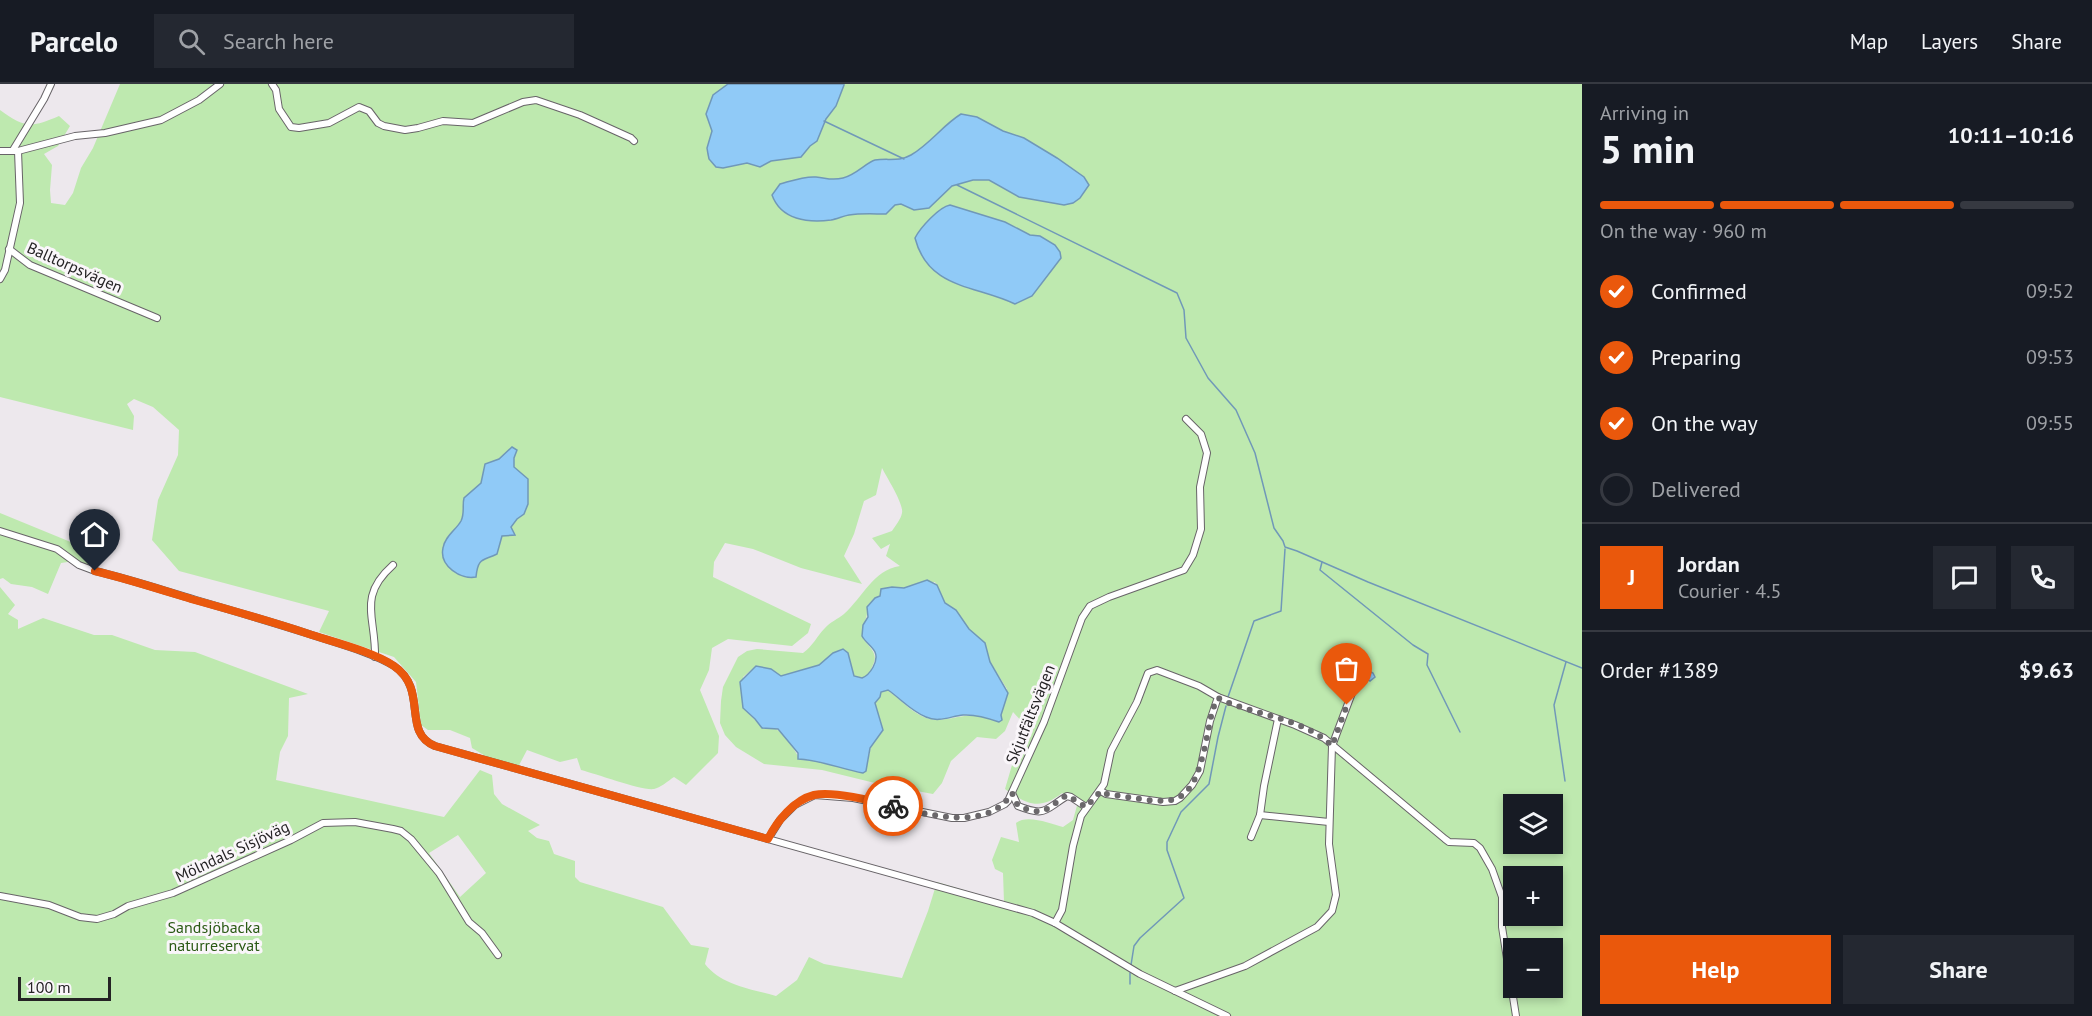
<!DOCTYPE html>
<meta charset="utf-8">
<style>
:root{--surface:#171b24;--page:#242831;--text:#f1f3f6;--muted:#9ea1a6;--line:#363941;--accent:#ea580c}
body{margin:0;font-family:"PT Sans",sans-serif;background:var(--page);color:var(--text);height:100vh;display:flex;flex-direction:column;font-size:22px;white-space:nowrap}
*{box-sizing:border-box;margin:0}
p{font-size:20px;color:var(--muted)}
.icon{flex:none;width:33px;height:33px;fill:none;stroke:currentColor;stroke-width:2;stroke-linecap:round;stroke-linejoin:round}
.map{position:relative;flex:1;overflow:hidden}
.details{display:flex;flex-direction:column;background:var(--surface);width:510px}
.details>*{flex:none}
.buttons{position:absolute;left:1503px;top:710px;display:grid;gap:12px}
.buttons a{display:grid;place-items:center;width:60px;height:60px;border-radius:0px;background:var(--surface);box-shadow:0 3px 9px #0003;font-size:30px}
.scale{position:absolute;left:18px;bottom:15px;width:93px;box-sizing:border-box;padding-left:6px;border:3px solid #252325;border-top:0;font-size:16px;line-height:21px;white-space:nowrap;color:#252325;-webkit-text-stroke:4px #faf6fa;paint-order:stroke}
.pin{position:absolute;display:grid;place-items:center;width:51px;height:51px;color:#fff;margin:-62px -26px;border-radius:50% 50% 50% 0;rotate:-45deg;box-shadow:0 0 6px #0007}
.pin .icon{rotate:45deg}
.courier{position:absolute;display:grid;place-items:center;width:60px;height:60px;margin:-30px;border:4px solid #ea580c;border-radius:50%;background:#fff;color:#222;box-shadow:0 2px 8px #0007}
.summary em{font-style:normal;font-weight:700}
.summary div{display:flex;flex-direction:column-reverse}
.summary{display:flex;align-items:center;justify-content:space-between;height:102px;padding:0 18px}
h1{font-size:39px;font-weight:700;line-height:45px}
.bar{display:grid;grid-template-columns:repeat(4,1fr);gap:9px 6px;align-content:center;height:72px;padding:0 18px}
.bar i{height:8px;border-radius:4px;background:var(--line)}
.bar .active{background:var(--accent)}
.bar p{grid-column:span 4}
.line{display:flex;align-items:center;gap:15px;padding:0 18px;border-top:2px solid var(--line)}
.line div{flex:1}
.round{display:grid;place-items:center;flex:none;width:63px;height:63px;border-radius:0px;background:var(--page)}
ol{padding:0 18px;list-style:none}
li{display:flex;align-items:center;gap:18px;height:66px}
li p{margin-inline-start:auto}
li .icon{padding:6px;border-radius:50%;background:var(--accent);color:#fff;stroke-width:4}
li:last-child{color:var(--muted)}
li i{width:33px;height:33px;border:3px solid var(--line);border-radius:50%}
.cta{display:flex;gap:12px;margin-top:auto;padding:12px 18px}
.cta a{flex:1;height:69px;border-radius:0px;background:var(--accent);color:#fff;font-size:24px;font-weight:700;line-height:69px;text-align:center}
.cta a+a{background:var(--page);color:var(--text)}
header{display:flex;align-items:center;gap:36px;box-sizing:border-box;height:84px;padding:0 30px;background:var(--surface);border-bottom:2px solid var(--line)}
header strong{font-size:28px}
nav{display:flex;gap:33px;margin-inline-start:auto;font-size:21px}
.search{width:420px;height:54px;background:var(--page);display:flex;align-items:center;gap:15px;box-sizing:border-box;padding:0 21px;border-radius:0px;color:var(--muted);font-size:22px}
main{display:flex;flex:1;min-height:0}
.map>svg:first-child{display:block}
.green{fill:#bee9af;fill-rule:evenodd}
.water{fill:#90caf7;stroke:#7098b8;stroke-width:1.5}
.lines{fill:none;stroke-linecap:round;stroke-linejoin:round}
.stream{stroke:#7098b8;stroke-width:1.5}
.minor-casing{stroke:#686468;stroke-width:8}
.minor{stroke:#fff;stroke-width:6}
.done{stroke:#6b686b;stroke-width:6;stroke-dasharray:0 10.8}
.route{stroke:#ea580c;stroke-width:8}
.labels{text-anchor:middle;stroke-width:6;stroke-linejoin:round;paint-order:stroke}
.street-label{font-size:16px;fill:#252325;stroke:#faf6fa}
.park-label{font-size:16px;fill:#2b5a15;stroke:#faf6fa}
</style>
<header>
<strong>Parcelo</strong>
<div class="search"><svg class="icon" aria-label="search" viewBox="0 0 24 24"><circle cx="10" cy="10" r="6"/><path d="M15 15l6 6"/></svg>Search here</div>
<nav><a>Map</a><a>Layers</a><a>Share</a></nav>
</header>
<main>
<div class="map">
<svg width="1582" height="932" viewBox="0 0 1582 932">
<rect width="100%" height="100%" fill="#ede8ed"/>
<g class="green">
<path d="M120,0h1462v932h-1582v-429l15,18 -7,9 10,6v9l25,-11 51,17h18l43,15 40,2 113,42 -19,4 -1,38 -8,16 -4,28 168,37 36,-47 12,5 2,19 8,10 38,21 -12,6 9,7 12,3 5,13 21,7v16l5,5 83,25 28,38 18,3 -4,16c16,21 46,25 71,32l21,-16 12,-23 15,7 78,14 26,-67 9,-29 67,20 -1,-29 -8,-4 -3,-9 9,-23 18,5 -3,-19c12,-9 34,1 47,4l10,-7 5,-18 -16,-9c-22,18 -36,11 -57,-4l19,-65 -11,-12 -8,19 -9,8 -19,-2 -26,24 -9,22 -9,11 -54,-10 -57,-14 -58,-6 -28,-17 -11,-12 -5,-12 1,-22 2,-14 15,-30 9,-6 10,-2 46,4c10,-7 14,-17 22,-25 5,-6 13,-9 19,-14 19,-17 29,-44 56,-48l-14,-10 4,-12 -9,5 -9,-11 20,-7c3,-5 9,-12 10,-18 2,-9 -15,-35 -20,-45l-6,27 -12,6 -10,33 -10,22 18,28 -61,-16 -48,-19 -28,-6 -11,19 -1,15 98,47 -3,9 -16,13 -64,-7 -16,9 -3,22 -9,20 19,46 -1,17 -32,32 -12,-8c-6,4 -14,11 -20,12 -12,2 -57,-15 -73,-19l-4,-12 -17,4 -33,-12 -10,19 -25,-9 -20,-12 -2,-10 -20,-8h-22l-7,-5 -5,-43 -22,-25 -75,-25 10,-21 -150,-40 -27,-31 6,-40 20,-45 1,-25 -26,-23 -19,-8 -7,5 7,12 -1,14 -133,-33v-287c25,18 31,18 59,6l11,10 -12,20 -14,8 8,11 -2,25 1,13 14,2 8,-12 8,-25 12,-20zM935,498l10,21 11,7 13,19 16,14 5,19 17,27 -10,33c-19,-16 -46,1 -67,-3 -17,-4 -29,-20 -43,-29l-6,2 -1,5 -5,6 8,28 -12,15 -5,25c-24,-1 -44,-11 -67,-12 -1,-6 -18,-29 -25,-31 -3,-1 -7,0 -10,1l-21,-21v-31l13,-11 15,3 10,7 38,-11 14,-12 10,-4 5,4 6,23 8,2c6,-2 8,-5 10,-11 8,-15 -3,-18 -10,-31 1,-12 6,-19 6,-31l7,-7 5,-2 1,-7 11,-2 12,2zM1514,720h38v39h-38zM458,751l28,38 -26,24 -31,-44zM1514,792h38v39h-38zM1514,864h38v39h-38z"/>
<path d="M0,429l78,32 15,22 -18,-6 -14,2 -13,31 -16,-7 -21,-3 -8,-6 -3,1z"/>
</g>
<g class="water">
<path d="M728,0h116v1l-8,21 -10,13 -9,22 -7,5 -9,11 -30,4 -11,6 -13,-4 -24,5 -7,-1 -7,-8 -1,-5 -1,-6 5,-17 -6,-17 7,-19z"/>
<path d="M961,30l16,3 26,14 21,7 33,20 27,19 5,8 -9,13 -7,5 -9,2 -45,-8 -30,-17h-16l-21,6 -23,22 -15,2 -13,-6 -6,1 -9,9c-12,0 -25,-1 -37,1 -6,1 -12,4 -18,5 -23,3 -50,0 -59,-25l8,-11c11,-3 24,-8 36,-7 11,1 15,4 27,1 13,-3 24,-16 32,-18 13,-2 24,2 36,-5 19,-11 32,-30 50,-41z"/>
<path d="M950,121l55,17 25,13 10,1 15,9 5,7 1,6 -29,38 -17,8c-40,-19 -87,-15 -100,-66 5,-10 24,-31 35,-33z"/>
<path d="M512,363l5,3 -3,8v9l14,12v25l-4,10 -7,5 -6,8 4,8 -13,1 -5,18c-14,7 -19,3 -21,23 -15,3 -37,-11 -33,-29 2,-12 13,-18 18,-27 4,-8 1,-16 3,-23l17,-15 4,-19 14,-5z"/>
<path d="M927,496l10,5 8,18 11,7 13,19 16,14 5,19 18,31 -7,22 1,5 -3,2c-11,-4 -23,-8 -36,-7 -12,1 -24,8 -37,2 -15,-6 -25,-18 -38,-27l-7,2 -1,5 -5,6 8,27 -13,18 -4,23 -3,2c-22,-4 -42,-13 -65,-14v-6l-20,-24 -16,-1 -7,-9 -12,-11 -3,-26 16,-16 15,3 10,7 38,-11 14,-12 10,-4 5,4 6,23 8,2c8,-3 17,-17 13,-26 -3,-6 -10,-10 -13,-16l1,-11 5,-8 -1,-10 8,-9 5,-2 1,-7 11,-2 12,1z"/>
<path d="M1360,582l13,7 2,4 -5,4 -15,-10 1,-4z"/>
</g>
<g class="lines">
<g class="stream">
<path d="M824,37l80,38"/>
<path d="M957,101l220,108 7,17 2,28 22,40 28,32 19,43 19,75 9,13 2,6 12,4 71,31 214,86"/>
<path d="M1322,478l-2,8 93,75 15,9 -1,11 33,67"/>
<path d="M1228,613l26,-76 27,-10 4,-62"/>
<path d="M1565,697l-11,-76 12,-43"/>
<path d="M1131,881l3,-19 6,-8 44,-40 -17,-48v-8l14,-30 28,-28 9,-47 8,-31"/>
<path d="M1130,900v-11"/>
</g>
<g class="minor-casing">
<g id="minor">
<path d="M272,0l4,6 3,19 12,18 8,1 30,-5 30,-16 10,4 9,12 6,3 21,4 13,-2 25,-7 30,2 50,-21 13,-2 44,15 51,23 3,3"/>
<path d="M13,66l31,-51 7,-15"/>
<path d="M0,67h18l57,-15 30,-3 56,-13 38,-20 21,-16"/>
<path d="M9,165l21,16 127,53"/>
<path d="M0,195l5,-9 15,-67 -2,-52"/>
<path d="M0,447l57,18 22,16 16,6c34,8 67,19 101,29 38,11 76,22 113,34 24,8 65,19 85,32 35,24 7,66 41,80l598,167 22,10 85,51 87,42"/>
<path d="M375,573c1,-40 -18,-60 18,-92"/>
<path d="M1218,613l77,28 29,13 121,101 4,3 25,1 6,5 12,21 10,28v30l14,89"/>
<path d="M1012,709l6,13c28,11 26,4 49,-10l4,1 15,10"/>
<path d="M1260,731l69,7"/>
<path d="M1251,753l9,-22 4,-29 14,-67"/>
<path d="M768,755l12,-19 15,-15 20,-10 38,3 99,20h12l25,-6 16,-8 3,-3 36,-79 38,-104 8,-12 19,-9 75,-27 9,-15 8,-26 -1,-42 7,-34 -6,-19 -15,-15"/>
<path d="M0,812l49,9 31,12 17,2 17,-5 14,-8 45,-13 118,-53 32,-17 32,-1 38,7 8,2 10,8 28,34 30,49 13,11 16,22"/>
<path d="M1055,839l7,-13 11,-64 8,-30 23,-32 7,-33 26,-49 11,-29 9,-3 42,16 19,11 -8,24 -10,50 -8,14 -12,13 -5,3 -12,1 -57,-8 -5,-3"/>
<path d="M1175,907l70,-25 72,-39 15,-16 4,-16 -7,-51 3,-98 23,-61"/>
</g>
</g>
<use href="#minor" class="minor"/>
</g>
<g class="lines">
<path class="done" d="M893,722c37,9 95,26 119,-13l6,13c28,11 26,4 49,-11l19,12 15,-16 5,3c68,9 85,22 101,-57 3,-13 4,-28 11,-39 36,18 85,19 114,48l15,-41"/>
<path class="route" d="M95,487c33,8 64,18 96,28 40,11 79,22 118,35 25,8 65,18 85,32 35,24 7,66 41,80l333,93c9,-18 26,-39 46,-44 18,-4 60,6 79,11"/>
</g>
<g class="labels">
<g class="street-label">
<text transform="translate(75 183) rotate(24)" y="6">Balltorpsvägen</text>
<text transform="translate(1030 630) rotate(-68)" y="6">Skjutfältsvägen</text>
<text transform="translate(232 767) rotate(-25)" y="6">Mölndals Sisjöväg</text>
</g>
<g class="park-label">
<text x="214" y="849">Sandsjöbacka<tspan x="214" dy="18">naturreservat</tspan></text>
</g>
</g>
</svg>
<div class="buttons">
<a><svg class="icon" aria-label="layers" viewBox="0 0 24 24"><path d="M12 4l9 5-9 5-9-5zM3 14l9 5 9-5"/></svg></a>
<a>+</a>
<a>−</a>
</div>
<div class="scale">100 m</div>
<div class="pin" style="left:1347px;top:621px;background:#ea580c"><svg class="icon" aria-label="bag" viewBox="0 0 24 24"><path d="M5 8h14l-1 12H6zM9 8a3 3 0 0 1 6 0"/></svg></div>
<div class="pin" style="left:95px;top:487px;background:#1f2937"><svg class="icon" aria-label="home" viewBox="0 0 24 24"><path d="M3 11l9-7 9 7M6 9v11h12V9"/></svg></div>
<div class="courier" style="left:893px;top:722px"><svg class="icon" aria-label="bike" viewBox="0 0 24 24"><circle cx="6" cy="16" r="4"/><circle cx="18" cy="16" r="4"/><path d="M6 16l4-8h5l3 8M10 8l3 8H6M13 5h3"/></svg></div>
</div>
<section class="details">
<div class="summary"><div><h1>5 min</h1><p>Arriving in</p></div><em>10:11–10:16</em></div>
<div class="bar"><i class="active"></i><i class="active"></i><i class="active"></i><i></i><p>On the way · 960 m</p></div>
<ol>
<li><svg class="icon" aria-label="check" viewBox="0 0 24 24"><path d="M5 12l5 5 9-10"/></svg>Confirmed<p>09:52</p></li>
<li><svg class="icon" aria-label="check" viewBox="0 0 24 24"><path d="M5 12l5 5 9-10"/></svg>Preparing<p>09:53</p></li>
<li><svg class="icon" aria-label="check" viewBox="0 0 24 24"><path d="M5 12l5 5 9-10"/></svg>On the way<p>09:55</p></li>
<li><i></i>Delivered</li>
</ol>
<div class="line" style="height:108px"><b class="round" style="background:var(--accent);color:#fff">J</b><div><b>Jordan</b><p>Courier · 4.5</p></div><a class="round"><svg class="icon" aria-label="chat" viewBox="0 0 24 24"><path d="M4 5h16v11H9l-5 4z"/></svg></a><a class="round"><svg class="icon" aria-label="phone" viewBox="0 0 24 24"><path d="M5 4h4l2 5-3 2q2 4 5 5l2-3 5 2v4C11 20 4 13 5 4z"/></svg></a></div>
<div class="line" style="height:78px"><div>Order #1389</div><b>$9.63</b></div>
<div class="cta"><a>Help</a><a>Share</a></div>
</section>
</main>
